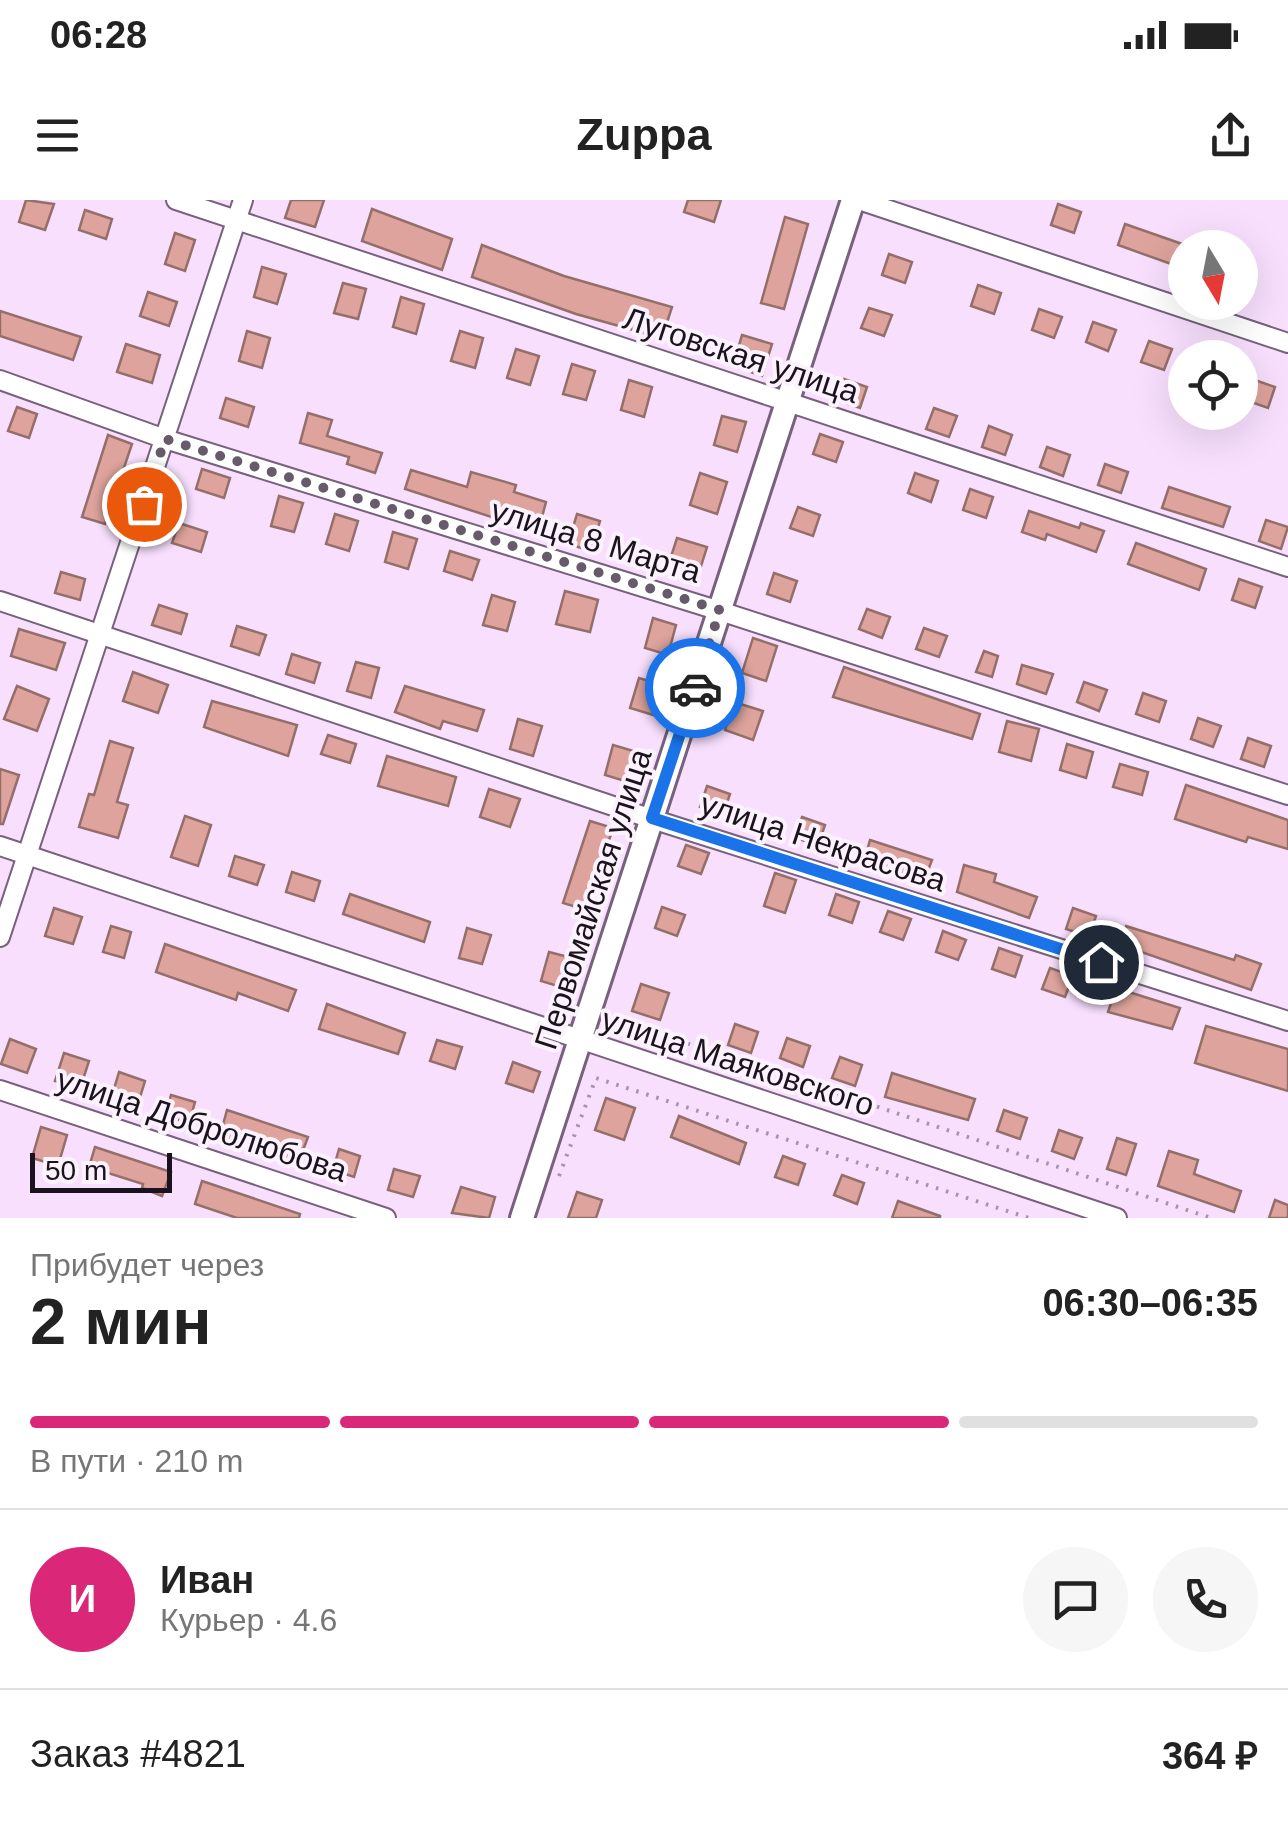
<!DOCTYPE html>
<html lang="ru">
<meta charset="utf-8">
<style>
:root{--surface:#fff;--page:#f6f6f6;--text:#222;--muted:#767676;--line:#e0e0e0;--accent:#db2777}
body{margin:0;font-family:Helvetica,sans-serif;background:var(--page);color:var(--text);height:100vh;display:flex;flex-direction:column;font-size:38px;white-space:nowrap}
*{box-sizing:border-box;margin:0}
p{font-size:32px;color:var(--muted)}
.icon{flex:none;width:55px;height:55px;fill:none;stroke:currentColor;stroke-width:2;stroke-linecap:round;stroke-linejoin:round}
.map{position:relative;height:1018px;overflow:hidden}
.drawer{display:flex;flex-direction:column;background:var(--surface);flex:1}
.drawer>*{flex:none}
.needle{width:65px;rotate:170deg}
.buttons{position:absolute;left:1168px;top:30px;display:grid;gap:20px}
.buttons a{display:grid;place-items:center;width:90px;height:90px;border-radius:50%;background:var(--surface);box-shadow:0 10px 40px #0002;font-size:50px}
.scale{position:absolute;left:30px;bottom:25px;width:142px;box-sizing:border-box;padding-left:10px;border:5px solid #1a121c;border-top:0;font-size:28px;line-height:35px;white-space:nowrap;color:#1a121c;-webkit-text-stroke:8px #fcf2fe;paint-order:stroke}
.pin{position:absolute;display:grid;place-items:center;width:85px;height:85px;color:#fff;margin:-42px;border:5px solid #fff;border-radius:50%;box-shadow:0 2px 10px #0007}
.courier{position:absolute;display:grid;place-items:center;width:100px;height:100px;margin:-50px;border:8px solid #1a73e8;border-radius:50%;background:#fff;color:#222;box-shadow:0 2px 12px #0007}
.overview em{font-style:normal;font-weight:600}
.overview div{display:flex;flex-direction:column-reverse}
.overview{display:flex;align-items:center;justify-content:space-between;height:170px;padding:0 30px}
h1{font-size:65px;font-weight:600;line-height:75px}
.bar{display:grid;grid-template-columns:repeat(4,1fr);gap:15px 10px;align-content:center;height:120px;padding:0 30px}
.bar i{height:12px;border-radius:8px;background:var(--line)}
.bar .selected{background:var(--accent)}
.bar p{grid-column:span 4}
.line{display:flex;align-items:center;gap:25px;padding:0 30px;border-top:2px solid var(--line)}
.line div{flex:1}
.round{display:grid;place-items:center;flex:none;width:105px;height:105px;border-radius:52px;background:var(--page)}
.status{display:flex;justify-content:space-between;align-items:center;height:70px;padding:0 50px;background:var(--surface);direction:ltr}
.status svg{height:28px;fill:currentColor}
header{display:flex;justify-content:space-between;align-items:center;height:130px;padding:0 30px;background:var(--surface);font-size:45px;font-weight:600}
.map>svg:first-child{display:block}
.building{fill:#dda39c;stroke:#946f6a;stroke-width:2.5}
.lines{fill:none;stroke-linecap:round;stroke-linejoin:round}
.minor-casing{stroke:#77617c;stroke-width:22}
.tertiary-casing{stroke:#77617c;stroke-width:28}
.path{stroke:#a694ab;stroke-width:4;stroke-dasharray:2.5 8;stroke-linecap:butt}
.minor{stroke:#fff;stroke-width:18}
.tertiary{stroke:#fff;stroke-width:22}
.done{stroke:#675a6b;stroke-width:10;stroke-dasharray:0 18}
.route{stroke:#1a73e8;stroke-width:12}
.labels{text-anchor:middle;stroke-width:8;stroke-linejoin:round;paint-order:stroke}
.street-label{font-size:32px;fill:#1a121c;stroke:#fcf2fe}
</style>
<div class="status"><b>06:28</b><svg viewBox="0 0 49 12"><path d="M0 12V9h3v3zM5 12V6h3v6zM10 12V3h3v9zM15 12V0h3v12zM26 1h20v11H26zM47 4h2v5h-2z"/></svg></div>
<header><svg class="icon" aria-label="menu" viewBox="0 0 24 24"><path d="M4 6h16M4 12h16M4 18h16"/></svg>Zuppa<svg class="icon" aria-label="share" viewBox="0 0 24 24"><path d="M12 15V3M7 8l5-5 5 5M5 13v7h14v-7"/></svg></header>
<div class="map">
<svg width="1288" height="1018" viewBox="0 0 1288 1018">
<rect width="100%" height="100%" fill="#f7dffd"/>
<g class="building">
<path d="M26,0l28,4 -9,26 -26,-8z"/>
<path d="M291,0h33l-9,27 -30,-9z"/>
<path d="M688,0h33l-7,22 -30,-10z"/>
<path d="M1058,4l23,8 -7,21 -23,-8z"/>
<path d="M372,9l80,30 -10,31 -80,-29z"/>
<path d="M85,10l27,9 -6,20 -27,-9z"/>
<path d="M785,17l23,7 -24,85 -23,-6z"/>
<path d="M1125,24l60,21v24l-67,-24z"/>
<path d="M175,33l20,7 -10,31 -20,-7z"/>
<path d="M482,45l82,31 108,31 -10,31 -86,-24 -104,-37z"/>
<path d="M889,54l23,8 -7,21 -23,-8z"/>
<path d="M262,67l24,7 -9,30 -23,-7z"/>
<path d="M343,83l23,6 -8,30 -24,-6z"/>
<path d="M978,85l23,8 -7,21 -23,-8z"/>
<path d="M148,92l29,10 -8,24 -29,-10z"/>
<path d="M401,97l23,7 -8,30 -23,-7z"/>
<path d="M869,108l23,7 -8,21 -23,-8z"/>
<path d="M1039,109l23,8 -8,21 -22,-8z"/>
<path d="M0,111l81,26 -8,23 -73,-24z"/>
<path d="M1093,122l23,8 -8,21 -22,-9z"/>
<path d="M247,131l23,7 -8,30 -23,-7z"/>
<path d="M460,131l23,7 -8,30 -24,-7z"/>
<path d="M742,135l30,9 -10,32 -29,-10z"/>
<path d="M1149,141l23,8 -8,21 -23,-8z"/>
<path d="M126,144l34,11 -8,28 -35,-11z"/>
<path d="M516,149l23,7 -9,29 -23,-7z"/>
<path d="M572,164l23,7 -9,29 -23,-6z"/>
<path d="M844,179l23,8 -7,21 -23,-8z"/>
<path d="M1252,179l23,8 -7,21 -23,-8z"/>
<path d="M629,180l23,7 -8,30 -23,-7z"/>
<path d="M226,198l28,9 -6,20 -28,-9z"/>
<path d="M17,207l20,7 -8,24 -21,-7z"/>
<path d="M934,208l23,8 -8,21 -23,-8z"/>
<path d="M308,213l24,7 -5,16 55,17 -7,20 -28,-9 2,-7 -49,-14z"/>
<path d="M722,216l24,6 -9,30 -23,-7z"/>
<path d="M989,226l23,9 -7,20 -23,-8z"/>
<path d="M820,234l23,8 -7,20 -23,-8z"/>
<path d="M108,235l24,9 -27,80 -23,-7z"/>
<path d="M1047,247l23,8 -7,21 -23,-9z"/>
<path d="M1105,264l23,8 -7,21 -23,-8z"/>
<path d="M202,269l28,9 -6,20 -28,-9z"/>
<path d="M411,270l56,17 4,-15 45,13 -2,7 32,10 -8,30 -133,-43z"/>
<path d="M700,273l27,9 -10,32 -27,-9z"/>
<path d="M915,273l23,8 -7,21 -23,-9z"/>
<path d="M1169,287l61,20 -7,20 -61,-19z"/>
<path d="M970,289l23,8 -7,21 -23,-8z"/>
<path d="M279,296l24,7 -9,29 -23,-6z"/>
<path d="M798,307l22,8 -7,21 -23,-8z"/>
<path d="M1029,311l50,17 2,-5 23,8 -8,21 -49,-18 -2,6 -23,-8z"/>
<path d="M335,314l23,7 -9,30 -23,-7z"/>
<path d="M577,314l23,7 -9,30 -23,-7z"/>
<path d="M1266,320l22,7 -7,22 -22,-8z"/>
<path d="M179,323l28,9 -6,20 -29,-9z"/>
<path d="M393,332l24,7 -9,30 -23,-7z"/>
<path d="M677,338l30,9 -10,32 -30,-10z"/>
<path d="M1136,343l70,26 -7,21 -71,-26z"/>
<path d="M450,351l29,9 -7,20 -28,-9z"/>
<path d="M61,372l24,7 -5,21 -25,-7z"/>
<path d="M774,373l23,8 -7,21 -23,-8z"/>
<path d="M1239,379l23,8 -7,21 -23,-8z"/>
<path d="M565,391l33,9 -8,32 -34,-8z"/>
<path d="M492,395l23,7 -8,29 -24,-6z"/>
<path d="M159,405l28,9 -6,20 -29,-9z"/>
<path d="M867,409l23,8 -8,21 -23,-9z"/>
<path d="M653,418l23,7 -8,30 -23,-7z"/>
<path d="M237,426l29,9 -7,20 -28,-9z"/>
<path d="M924,428l23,8 -8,21 -23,-8z"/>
<path d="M19,429l46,14 -9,27 -45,-14z"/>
<path d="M753,438l24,8 -11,35 -24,-8z"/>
<path d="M984,451l14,5 -6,21 -16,-5z"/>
<path d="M292,454l28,9 -6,20 -28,-9z"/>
<path d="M356,462l23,6 -8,30 -24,-7z"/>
<path d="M1022,465l31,9 -7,20 -29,-10z"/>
<path d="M844,467l136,47 -8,25 -139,-42z"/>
<path d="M133,472l35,13 -10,28 -35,-12z"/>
<path d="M639,478l23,7 -9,30 -23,-7z"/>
<path d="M1084,482l23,8 -8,21 -22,-9z"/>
<path d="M17,486l32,13 -12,32 -33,-12z"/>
<path d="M405,486l79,24 -7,21 -34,-10 -3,8 -45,-17z"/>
<path d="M1143,493l23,8 -7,21 -23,-8z"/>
<path d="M212,501l85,24 -9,31 -84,-29z"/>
<path d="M734,502l29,9 -10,29 -28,-10z"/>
<path d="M1198,518l23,8 -8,21 -22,-8z"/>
<path d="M518,519l24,7 -9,30 -23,-7z"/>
<path d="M1007,521l32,8 -8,32 -32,-9z"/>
<path d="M328,535l28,9 -6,19 -29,-9z"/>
<path d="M1248,538l23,8 -7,21 -23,-8z"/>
<path d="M110,541l23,7 -16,54 11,3 -10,33 -39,-11 10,-33 5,1z"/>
<path d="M1067,544l26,8 -7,26 -26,-8z"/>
<path d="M613,545l24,7 -9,30 -23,-7z"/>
<path d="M387,556l69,21 -8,29 -70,-20z"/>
<path d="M1120,564l28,8 -6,23 -29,-8z"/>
<path d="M0,569l19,6 -16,49h-3z"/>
<path d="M1186,585l102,35v29l-40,-12 -2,5 -71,-23z"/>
<path d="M707,586l23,8 -7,21 -23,-8z"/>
<path d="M489,589l31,10 -10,28 -30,-10z"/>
<path d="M185,616l26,9 -13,41 -27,-9z"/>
<path d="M802,617l23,8 -7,21 -24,-9z"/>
<path d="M590,621l23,7 -27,82 -23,-7z"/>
<path d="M870,640l62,20 -8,21 -60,-20z"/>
<path d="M686,645l23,8 -8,21 -23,-8z"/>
<path d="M235,656l29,9 -7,20 -28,-9z"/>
<path d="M964,665l32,9 -2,8 43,15 -8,21 -72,-26z"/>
<path d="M292,672l28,9 -6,20 -28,-9z"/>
<path d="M775,673l21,7 -11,33 -21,-7z"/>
<path d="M350,694l80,28 -6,20 -81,-28z"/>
<path d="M836,694l23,8 -7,21 -23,-8z"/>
<path d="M662,707l23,8 -8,21 -22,-8z"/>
<path d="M54,708l28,9 -9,27 -28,-8z"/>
<path d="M1073,708l23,8 -7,21 -23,-8z"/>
<path d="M888,711l23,8 -8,21 -23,-8z"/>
<path d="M111,726l20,6 -7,26 -21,-6z"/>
<path d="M1126,726l108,34 2,-5 25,9 -10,26 -130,-45z"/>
<path d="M467,728l24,7 -9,29 -23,-6z"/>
<path d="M943,731l23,9 -8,20 -22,-8z"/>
<path d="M165,744l131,46 -8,21 -50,-18 -2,7 -80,-28z"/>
<path d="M999,748l23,8 -7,21 -23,-8z"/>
<path d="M549,752l23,6 -8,30 -23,-7z"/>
<path d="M1050,768l23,8 -8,21 -23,-8z"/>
<path d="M641,784l28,9 -9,27 -28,-9z"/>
<path d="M1116,788l64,20 -8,21 -64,-17z"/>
<path d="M327,804l78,29 -7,21 -79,-25z"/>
<path d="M735,824l23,8 -7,21 -23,-8z"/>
<path d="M1206,826l82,23v42l-93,-28z"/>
<path d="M787,838l23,8 -7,21 -23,-9z"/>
<path d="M10,839l26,10 -9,24 -26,-9z"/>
<path d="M437,840l25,7 -7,22 -25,-8z"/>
<path d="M64,853l25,8 -9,28 -25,-8z"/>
<path d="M840,857l22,8 -7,21 -23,-8z"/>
<path d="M513,862l27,10 -7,20 -27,-9z"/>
<path d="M119,872l26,9 -8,26 -26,-8z"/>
<path d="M892,873l83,26 -7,21 -83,-23z"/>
<path d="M171,895l24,7 -6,21 -24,-7z"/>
<path d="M606,898l29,10 -11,32 -29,-10z"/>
<path d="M227,910l81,27 -10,27 -79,-25z"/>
<path d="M1004,910l23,8 -7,21 -23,-8z"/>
<path d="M679,916l67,27 -7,21 -68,-27z"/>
<path d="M41,927l26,8 -9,31 -26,-8z"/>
<path d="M1059,930l23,8 -8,21 -22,-8z"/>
<path d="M1117,938l19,6 -10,31 -19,-6z"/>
<path d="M95,947l76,25 -9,24 -20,-8 1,-4 -54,-17z"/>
<path d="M339,949l21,7 -6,21 -21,-7z"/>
<path d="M1169,951l29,9 -4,14 47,17 -7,21 -76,-26z"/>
<path d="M783,956l22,8 -7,21 -23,-8z"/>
<path d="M394,969l26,7 -7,21 -25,-7z"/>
<path d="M842,975l22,8 -7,21 -23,-9z"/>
<path d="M202,981l98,33 -1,4h-62l-42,-14z"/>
<path d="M461,987l34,10 -6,21 -37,-5z"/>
<path d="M577,992l25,8 -6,18h-28z"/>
<path d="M1275,1000l13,5v13h-19z"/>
<path d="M898,1001l42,15v2h-48z"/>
</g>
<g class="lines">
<g class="minor-casing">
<g id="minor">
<path d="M176,0l1112,367"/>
<path d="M859,0l429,143"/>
<path d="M0,180l165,59 555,172 568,184"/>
<path d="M0,401l652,218 636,202"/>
<path d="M0,646l1117,372"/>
<path d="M0,737l243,-737"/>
<path d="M0,890l386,128"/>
</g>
</g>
<g class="tertiary-casing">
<path id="tertiary" d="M522,1018l331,-1018"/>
</g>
<g class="path">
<path d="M608,817l603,201"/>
<path d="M559,976l37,-98 433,140"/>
</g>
<use href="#minor" class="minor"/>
<use href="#tertiary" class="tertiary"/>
</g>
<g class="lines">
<path class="done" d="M144,304l21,-65 555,171 -25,78"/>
<path class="route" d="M695,488l-43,130 449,144"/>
</g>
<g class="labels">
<g class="street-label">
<text transform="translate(741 155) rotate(18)" y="11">Луговская улица</text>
<text transform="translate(596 341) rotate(17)" y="11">улица 8 Марта</text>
<text transform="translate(823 642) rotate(18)" y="11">улица Некрасова</text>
<text transform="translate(593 699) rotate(-72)" y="11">Первомайская улица</text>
<text transform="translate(738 862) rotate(18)" y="11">улица Маяковского</text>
<text transform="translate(202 925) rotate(18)" y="11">улица Добролюбова</text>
</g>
</g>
</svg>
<div class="buttons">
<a><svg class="needle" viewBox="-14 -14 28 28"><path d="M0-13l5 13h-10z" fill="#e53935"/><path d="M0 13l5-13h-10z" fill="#767676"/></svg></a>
<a><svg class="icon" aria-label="locate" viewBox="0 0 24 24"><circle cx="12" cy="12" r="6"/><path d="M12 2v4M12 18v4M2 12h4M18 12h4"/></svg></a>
</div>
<div class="scale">50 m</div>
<div class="pin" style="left:144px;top:304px;background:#ea580c"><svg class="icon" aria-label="bag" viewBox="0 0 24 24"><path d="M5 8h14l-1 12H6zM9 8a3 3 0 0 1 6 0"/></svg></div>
<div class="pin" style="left:1101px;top:762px;background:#1f2937"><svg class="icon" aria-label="home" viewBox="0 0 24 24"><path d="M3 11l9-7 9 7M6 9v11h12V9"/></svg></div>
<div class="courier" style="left:695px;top:488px"><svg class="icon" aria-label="car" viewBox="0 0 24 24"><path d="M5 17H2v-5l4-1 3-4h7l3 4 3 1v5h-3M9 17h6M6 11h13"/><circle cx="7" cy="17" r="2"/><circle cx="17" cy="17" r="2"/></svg></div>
</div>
<section class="drawer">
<div class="overview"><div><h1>2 мин</h1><p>Прибудет через</p></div><em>06:30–06:35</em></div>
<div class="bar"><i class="selected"></i><i class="selected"></i><i class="selected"></i><i></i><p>В пути · 210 m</p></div>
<div class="line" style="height:180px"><b class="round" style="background:var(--accent);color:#fff">И</b><div><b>Иван</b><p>Курьер · 4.6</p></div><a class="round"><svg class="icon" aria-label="chat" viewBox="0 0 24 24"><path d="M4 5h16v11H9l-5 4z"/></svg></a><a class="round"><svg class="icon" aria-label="phone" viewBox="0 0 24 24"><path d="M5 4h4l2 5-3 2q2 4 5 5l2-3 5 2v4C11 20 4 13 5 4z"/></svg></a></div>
<div class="line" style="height:130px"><div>Заказ #4821</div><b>364 ₽</b></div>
</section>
